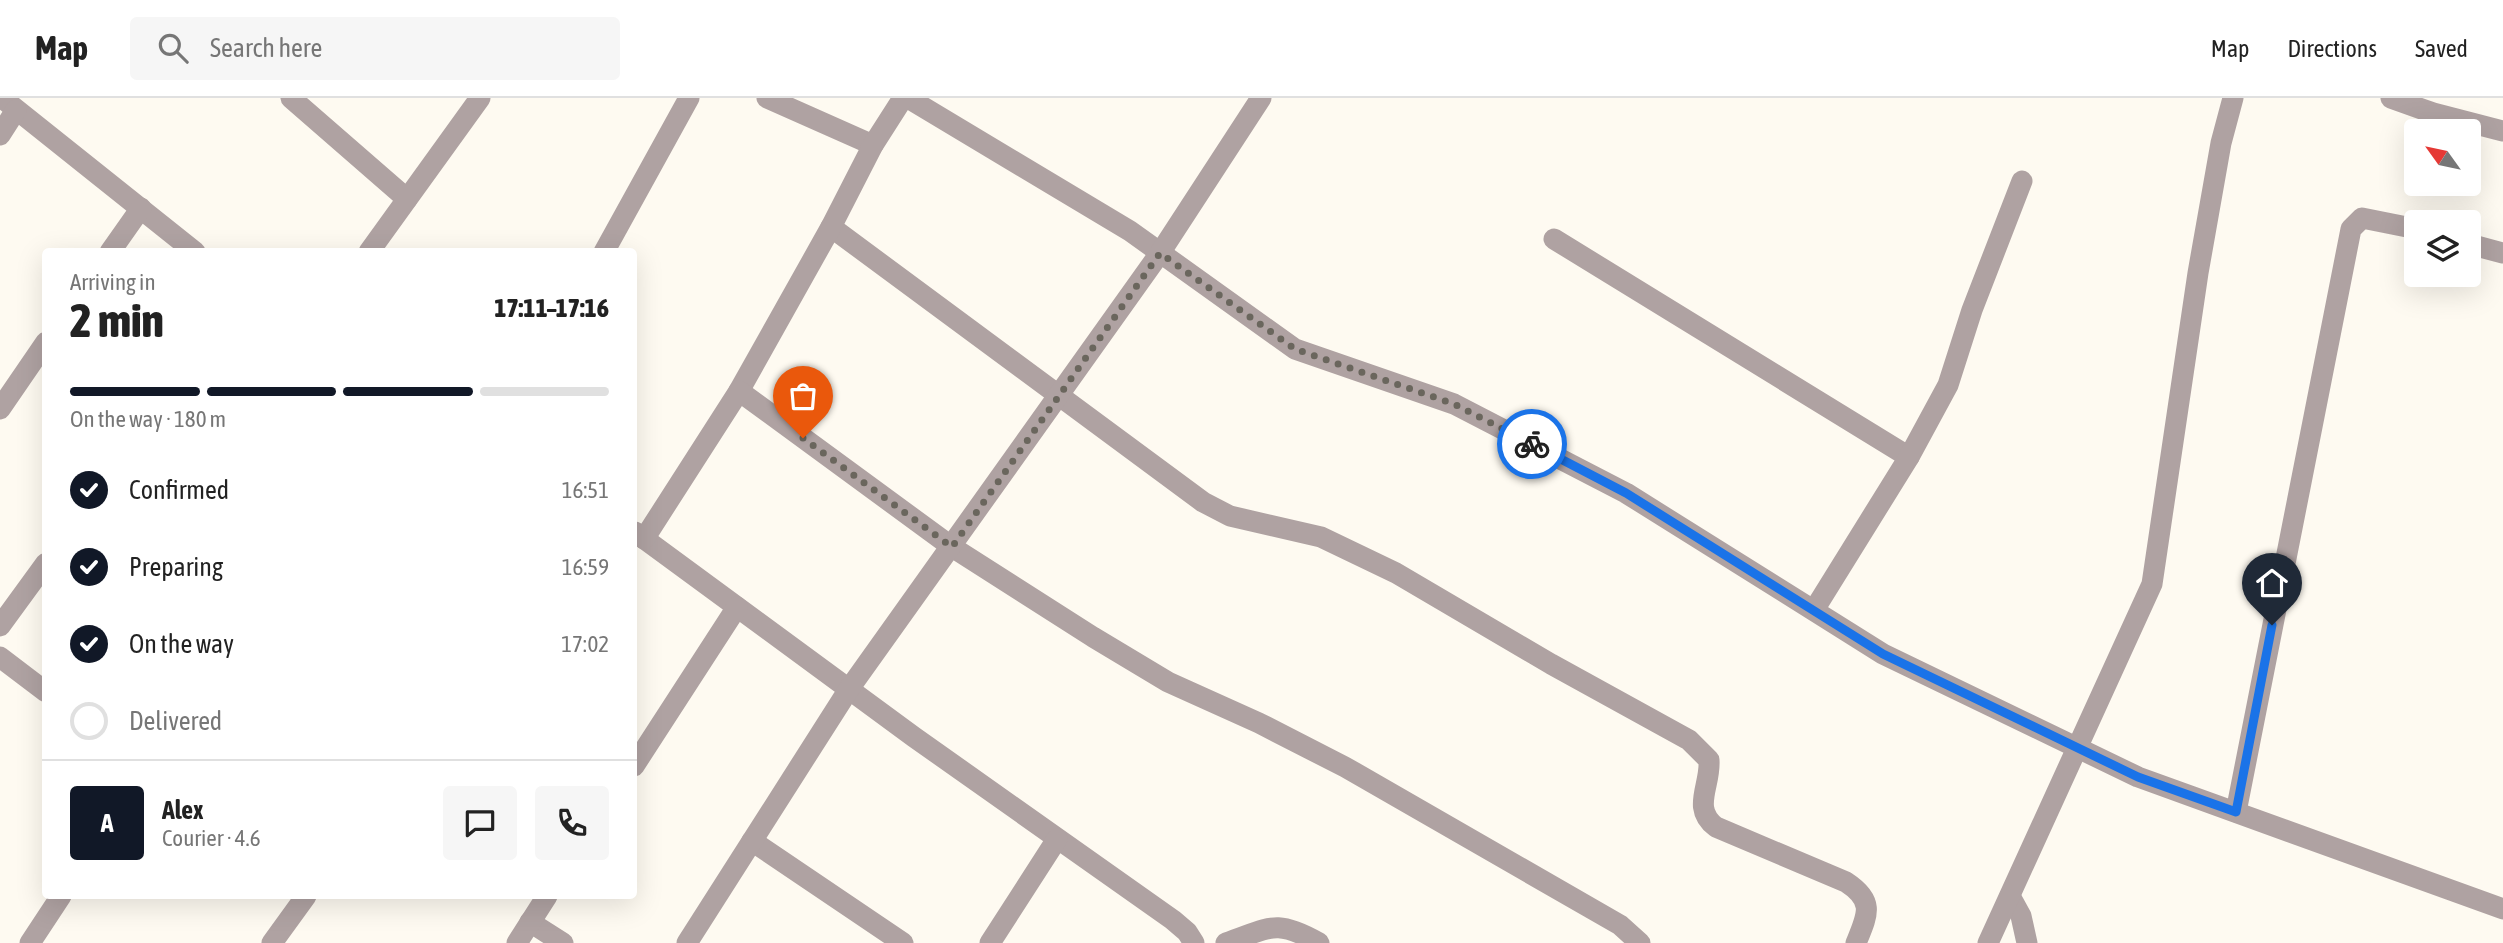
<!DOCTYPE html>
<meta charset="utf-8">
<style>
:root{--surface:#fff;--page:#f6f6f6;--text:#222;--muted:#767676;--line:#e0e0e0;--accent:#111827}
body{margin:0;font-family:"Asap Condensed",sans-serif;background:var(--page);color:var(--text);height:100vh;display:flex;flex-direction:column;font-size:26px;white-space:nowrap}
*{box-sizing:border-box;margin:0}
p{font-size:23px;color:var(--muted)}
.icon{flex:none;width:38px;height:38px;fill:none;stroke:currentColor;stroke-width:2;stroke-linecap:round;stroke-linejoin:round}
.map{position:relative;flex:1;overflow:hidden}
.details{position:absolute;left:42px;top:150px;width:595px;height:651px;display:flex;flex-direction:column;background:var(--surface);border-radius:7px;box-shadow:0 7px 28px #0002}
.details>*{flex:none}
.needle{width:46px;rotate:303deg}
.controls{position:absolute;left:2404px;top:21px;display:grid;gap:14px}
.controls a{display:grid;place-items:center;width:77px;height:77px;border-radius:7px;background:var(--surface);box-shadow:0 7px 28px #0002;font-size:35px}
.pin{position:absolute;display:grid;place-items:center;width:60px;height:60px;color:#fff;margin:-72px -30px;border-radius:50% 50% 50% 0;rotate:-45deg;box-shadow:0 0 7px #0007}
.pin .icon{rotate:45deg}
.courier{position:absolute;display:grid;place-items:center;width:70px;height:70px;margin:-35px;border:5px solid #1a73e8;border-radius:50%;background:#fff;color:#222;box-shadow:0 2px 9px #0007}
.overview em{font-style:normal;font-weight:800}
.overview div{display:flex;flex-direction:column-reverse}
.overview{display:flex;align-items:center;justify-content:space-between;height:119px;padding:0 28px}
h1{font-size:46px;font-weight:800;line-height:52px}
.bar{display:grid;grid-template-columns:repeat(4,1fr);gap:10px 7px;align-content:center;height:84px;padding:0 28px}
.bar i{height:9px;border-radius:5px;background:var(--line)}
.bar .current{background:var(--accent)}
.bar p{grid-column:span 4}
.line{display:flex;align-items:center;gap:18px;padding:0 28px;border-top:2px solid var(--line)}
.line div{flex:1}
.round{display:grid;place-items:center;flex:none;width:74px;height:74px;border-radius:7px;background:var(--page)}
ol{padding:0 28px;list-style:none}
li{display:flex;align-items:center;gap:21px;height:77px}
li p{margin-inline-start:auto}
li .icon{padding:7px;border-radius:50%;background:var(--accent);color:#fff;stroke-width:4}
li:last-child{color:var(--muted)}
li i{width:38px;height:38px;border:4px solid var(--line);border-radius:50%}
header{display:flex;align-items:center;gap:42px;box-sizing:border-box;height:98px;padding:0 35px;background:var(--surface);border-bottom:2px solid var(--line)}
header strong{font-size:33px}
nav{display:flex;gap:38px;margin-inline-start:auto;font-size:24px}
.search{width:490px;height:63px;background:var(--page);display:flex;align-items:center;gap:18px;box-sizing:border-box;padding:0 24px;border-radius:7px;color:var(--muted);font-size:26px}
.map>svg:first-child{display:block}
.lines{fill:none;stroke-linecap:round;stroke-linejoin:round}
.street{stroke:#afa2a2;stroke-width:21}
.done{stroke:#6a665d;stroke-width:7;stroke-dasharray:0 12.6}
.route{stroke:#1a73e8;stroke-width:9}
</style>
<header>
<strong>Map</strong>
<div class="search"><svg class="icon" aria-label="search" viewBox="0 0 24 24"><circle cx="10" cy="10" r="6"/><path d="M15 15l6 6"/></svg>Search here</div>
<nav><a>Map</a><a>Directions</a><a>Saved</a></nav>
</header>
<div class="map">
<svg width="2503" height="845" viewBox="0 0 2503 845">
<rect width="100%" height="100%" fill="#fefaf1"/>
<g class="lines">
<g class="street">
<path d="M2,0l193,154"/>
<path d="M291,0l116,101"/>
<path d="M767,0l106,47"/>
<path d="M908,0l222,133 165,118 159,55 172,89 257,161 255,123 365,132"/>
<path d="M2391,0l42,15 70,18"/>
<path d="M0,37l16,-25"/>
<path d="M831,129l372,275 27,14 91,21 75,36 155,91 138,76 20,20c2,26 -18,48 7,67l130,55c29,19 22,32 10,61"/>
<path d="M1554,141l355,218"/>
<path d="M2469,146l34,9"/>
<path d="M110,154l31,-44"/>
<path d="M369,154l111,-154"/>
<path d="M604,154l85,-154"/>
<path d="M739,293l92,-164 42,-82 30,-47"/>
<path d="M0,311l46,-67"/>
<path d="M635,434l279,205 259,183 14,12 7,11"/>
<path d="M644,441l95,-148 213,156 141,90 75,45 91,41 86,44 275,158 20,18"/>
<path d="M1814,512l95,-153 39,-72 24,-75 50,-129"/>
<path d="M0,528l46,-63"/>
<path d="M0,559l46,35"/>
<path d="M634,668l103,-159"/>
<path d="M2236,714l115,-583 11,-11 55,11"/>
<path d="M752,743l151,102"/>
<path d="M2010,798l11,20 6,27"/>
<path d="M530,824l33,21"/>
<path d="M30,845l31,-47"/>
<path d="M272,845l34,-47"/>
<path d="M517,845l30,-47"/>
<path d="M687,845l162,-254 311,-436 101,-155"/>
<path d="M990,845l67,-104"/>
<path d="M1226,845c44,-15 49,-25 93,0"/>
<path d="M1988,845l164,-359 46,-311 23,-130 12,-45"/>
</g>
</g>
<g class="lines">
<path class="done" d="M803,340l149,109 208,-294 135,96 159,55 78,40"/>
<path class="route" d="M1532,346l94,49 257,161 255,123 98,35 36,-187"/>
</g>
</svg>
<div class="controls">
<a><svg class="needle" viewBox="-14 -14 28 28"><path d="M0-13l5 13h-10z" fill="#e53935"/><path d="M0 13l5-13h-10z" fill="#767676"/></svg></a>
<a><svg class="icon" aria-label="layers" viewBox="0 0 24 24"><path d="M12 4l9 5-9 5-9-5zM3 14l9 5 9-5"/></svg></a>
</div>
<div class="pin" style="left:803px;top:340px;background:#ea580c"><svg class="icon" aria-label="bag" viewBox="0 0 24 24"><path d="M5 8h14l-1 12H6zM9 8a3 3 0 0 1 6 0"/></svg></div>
<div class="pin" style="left:2272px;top:527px;background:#1f2937"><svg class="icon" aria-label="home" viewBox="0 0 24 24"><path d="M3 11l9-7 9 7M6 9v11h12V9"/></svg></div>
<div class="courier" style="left:1532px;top:346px"><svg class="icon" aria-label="bike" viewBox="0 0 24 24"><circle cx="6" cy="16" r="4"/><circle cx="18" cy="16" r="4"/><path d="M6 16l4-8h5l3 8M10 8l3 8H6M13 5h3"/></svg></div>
<section class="details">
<div class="overview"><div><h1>2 min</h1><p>Arriving in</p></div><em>17:11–17:16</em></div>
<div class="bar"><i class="current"></i><i class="current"></i><i class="current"></i><i></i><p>On the way · 180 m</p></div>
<ol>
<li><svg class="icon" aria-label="check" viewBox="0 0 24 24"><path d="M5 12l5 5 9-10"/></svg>Confirmed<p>16:51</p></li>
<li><svg class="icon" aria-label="check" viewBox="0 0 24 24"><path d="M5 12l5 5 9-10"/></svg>Preparing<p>16:59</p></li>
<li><svg class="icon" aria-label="check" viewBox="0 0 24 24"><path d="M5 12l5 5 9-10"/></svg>On the way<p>17:02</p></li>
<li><i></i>Delivered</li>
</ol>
<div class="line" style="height:126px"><b class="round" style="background:var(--accent);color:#fff">A</b><div><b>Alex</b><p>Courier · 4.6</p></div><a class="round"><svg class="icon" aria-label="chat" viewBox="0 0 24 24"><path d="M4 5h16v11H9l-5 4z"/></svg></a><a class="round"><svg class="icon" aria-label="phone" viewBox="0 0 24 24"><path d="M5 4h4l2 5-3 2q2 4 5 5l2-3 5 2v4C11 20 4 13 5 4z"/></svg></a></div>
</section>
</div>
